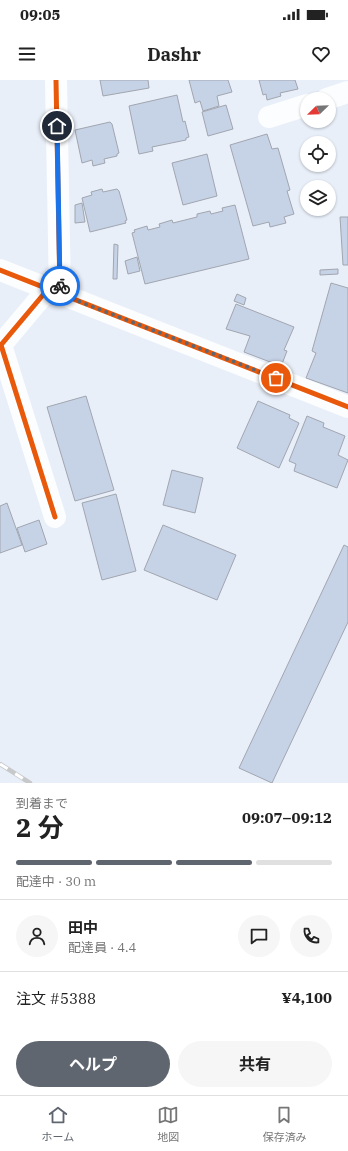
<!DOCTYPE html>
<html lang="ja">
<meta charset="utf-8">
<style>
:root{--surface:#fff;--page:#f6f6f6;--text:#222;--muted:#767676;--line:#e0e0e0;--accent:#606670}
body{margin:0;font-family:"IBM Plex Serif","Noto Sans JP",serif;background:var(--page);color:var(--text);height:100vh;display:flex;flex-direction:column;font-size:15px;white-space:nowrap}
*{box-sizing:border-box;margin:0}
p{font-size:13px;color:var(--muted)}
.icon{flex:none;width:22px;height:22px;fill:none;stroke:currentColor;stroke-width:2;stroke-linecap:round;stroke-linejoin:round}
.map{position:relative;height:703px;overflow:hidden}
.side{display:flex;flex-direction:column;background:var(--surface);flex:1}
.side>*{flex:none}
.needle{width:26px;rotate:247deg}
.tools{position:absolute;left:300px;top:12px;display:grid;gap:8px}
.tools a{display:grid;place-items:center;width:36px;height:36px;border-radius:50%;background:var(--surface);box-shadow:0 1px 3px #0004;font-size:20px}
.pin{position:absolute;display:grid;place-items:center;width:34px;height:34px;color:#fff;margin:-17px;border:2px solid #fff;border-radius:50%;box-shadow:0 1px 4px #0007}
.courier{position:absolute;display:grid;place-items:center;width:40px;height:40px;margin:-20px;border:3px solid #1a73e8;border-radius:50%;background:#fff;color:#222;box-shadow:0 1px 5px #0007}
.overview em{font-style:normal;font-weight:700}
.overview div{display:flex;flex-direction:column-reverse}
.overview{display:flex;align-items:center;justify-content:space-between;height:68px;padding:0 16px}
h1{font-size:26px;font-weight:700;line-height:30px}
.bar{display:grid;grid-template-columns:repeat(4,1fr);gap:6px 4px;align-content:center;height:48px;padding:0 16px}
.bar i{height:5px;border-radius:3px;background:var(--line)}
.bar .current{background:var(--accent)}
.bar p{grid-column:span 4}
.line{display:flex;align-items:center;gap:10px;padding:0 16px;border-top:1px solid var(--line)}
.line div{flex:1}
.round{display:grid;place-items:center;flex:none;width:42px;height:42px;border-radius:21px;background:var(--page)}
.cta{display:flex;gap:8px;margin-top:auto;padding:8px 16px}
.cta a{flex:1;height:46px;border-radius:24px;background:var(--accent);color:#fff;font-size:16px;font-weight:700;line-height:46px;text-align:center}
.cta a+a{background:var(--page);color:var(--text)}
.status{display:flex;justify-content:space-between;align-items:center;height:28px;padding:0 20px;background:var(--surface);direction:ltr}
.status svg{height:11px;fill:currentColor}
header{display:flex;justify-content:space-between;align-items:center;height:52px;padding:0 16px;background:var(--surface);font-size:18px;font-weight:700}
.dock{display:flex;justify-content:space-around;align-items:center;height:56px;border-top:1px solid var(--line);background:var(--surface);font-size:11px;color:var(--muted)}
.dock a{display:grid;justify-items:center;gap:2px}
.dock .current{color:var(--accent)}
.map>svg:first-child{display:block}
.building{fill:#c6d2e6;stroke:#a1a6af}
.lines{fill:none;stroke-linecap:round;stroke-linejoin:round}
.minor{stroke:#fcfdfe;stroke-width:22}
.rail-casing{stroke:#c6c8ca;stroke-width:4.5}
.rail{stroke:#fff;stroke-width:3;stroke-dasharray:9;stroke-linecap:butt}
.cycleway-casing{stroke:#fff;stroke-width:8}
.cycleway{stroke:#e8590c;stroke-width:5}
.done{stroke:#606670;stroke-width:4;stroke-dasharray:0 7.2}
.route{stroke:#1a73e8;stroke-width:5}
</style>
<div class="status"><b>09:05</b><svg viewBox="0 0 49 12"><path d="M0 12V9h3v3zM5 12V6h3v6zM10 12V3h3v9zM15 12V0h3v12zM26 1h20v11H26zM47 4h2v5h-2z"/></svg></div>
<header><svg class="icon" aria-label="menu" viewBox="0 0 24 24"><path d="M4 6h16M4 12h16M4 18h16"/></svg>Dashr<svg class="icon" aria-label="heart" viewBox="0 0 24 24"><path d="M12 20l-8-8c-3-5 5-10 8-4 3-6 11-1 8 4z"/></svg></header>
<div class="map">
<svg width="348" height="703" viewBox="0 0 348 703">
<rect width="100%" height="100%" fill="#e9eff9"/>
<g class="building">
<path d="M100,0h48l1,8 -46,8z"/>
<path d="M189,0h39l4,12 -15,4 2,10 -16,5 -3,-10 -5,2z"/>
<path d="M259,0h36l3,9 -18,4 1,3 -14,4 -1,-6 -3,1z"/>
<path d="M177,15l6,27 2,-1 4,16 -3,1v2l-34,7 1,4 -14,3 -10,-48z"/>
<path d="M226,25l7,24 -25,7 -6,-24z"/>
<path d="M110,42l2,2 7,29 -2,1v2l-13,3 1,4 -12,3 -1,-6 -10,3 -7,-33z"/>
<path d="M267,54l5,15 6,-1 12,42 -3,1 7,23 -10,3 2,6 -16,4 -1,-5 -16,4 -23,-81z"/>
<path d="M207,74l10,42 -34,9 -11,-42z"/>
<path d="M102,109l1,3 14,-3 2,2 8,29 -2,1 1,2 -36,9 -8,-34 10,-3 -1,-3z"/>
<path d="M82,123l3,19 -10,1v-18z"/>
<path d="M235,125l14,54 -104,25 -13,-51 3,-1 -1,-2 13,-4 1,4 12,-3 -1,-3 13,-4 1,3 24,-6v-3l13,-3 1,3 12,-3 -1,-3z"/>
<path d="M340,137h8v48h-5z"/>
<path d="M114,164l4,1 -1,34h-4z"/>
<path d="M137,177l3,14 -12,3 -3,-13z"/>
<path d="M338,189v5l-18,1v-5z"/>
<path d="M331,203l17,5v105l-42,-15 10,-25 -4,-2z"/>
<path d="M237,214l9,4 -2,7 -10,-4z"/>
<path d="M236,224l58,23 -10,23 3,1 -5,13 -3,-1 -1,2 -34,-13 6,-16 -24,-7z"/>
<path d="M86,316l28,94 -39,11 -28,-94z"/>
<path d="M258,321l32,14 -1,3 10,5 -20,45 -42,-20z"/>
<path d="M307,336l17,7 -1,4 22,9 -7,19 10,5 -11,28 -43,-17 2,-7 -7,-3z"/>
<path d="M172,390l31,8 -8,35 -32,-8z"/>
<path d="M116,414l20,77 -34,9 -20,-77z"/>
<path d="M7,423l15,42 -22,8v-47z"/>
<path d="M39,440l8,24 -22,8 -8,-24z"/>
<path d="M163,445l73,30 -19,45 -73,-30z"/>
<path d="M344,465l4,2v75l-76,161 -33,-15z"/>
</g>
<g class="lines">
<g class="minor">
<path d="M56,0l4,214"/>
<path d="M327,19l21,-7"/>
<path d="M269,37l38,-12"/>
<path d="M0,190l348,137"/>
<path d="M48,209l-47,56 54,172"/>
</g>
<g class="rail-casing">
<path id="rail" d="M0,684l30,19"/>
</g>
<use href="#rail" class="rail"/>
<g class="cycleway-casing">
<g id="cycleway">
<path d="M56,0l4,214"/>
<path d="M0,190l348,137"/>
<path d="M48,209l-47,56 54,172"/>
</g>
</g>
<use href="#cycleway" class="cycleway"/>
</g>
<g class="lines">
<path class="done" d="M60,206v8l216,84"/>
<path class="route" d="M57,46l3,160"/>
</g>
</svg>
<div class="tools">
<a><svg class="needle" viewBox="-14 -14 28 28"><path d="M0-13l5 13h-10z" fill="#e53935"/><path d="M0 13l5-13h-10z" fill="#767676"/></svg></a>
<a><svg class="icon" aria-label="locate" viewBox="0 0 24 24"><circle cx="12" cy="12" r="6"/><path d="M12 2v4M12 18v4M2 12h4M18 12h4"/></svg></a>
<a><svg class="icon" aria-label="layers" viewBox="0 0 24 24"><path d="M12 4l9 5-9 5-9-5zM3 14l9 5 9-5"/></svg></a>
</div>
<div class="pin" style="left:276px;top:298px;background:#ea580c"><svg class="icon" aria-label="bag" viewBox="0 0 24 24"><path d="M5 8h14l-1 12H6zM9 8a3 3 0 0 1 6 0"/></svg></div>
<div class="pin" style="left:57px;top:46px;background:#1f2937"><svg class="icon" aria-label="home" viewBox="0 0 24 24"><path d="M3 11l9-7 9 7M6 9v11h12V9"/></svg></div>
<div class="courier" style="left:60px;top:206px"><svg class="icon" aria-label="bike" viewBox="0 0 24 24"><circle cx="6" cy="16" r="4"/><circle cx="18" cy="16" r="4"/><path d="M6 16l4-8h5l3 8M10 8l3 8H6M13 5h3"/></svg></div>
</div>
<section class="side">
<div class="overview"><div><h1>2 分</h1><p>到着まで</p></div><em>09:07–09:12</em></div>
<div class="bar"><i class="current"></i><i class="current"></i><i class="current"></i><i></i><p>配達中 · 30 m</p></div>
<div class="line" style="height:72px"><a class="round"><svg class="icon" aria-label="person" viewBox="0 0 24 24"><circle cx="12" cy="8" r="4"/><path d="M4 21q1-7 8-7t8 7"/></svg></a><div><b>田中</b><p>配達員 · 4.4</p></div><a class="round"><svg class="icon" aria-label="chat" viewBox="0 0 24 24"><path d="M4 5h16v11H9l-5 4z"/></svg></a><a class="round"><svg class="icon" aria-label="phone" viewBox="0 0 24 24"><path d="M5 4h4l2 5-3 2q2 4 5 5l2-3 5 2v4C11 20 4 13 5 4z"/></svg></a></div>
<div class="line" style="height:52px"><div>注文 #5388</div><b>¥4,100</b></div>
<div class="cta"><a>ヘルプ</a><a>共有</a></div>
</section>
<nav class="dock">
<a class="current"><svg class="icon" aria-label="home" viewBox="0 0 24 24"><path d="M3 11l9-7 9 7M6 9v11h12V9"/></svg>ホーム</a>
<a><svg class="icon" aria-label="map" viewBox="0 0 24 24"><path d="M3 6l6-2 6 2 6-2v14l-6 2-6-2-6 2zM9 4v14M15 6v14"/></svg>地図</a>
<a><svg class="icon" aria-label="saved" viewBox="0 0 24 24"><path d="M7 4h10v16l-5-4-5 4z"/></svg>保存済み</a>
</nav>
